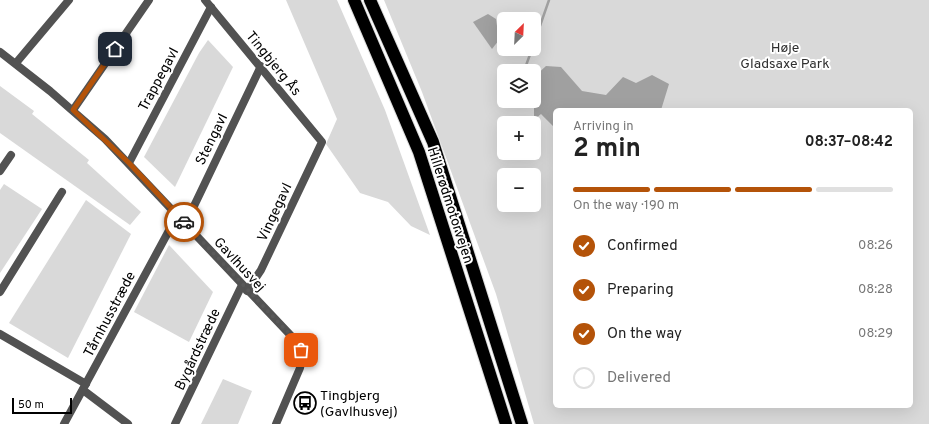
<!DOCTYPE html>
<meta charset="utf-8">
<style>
:root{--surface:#fff;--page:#f2f2f2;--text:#222;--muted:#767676;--line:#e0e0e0;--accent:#b45309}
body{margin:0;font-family:Overpass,sans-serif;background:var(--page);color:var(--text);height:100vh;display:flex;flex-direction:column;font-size:15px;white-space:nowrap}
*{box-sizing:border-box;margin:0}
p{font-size:13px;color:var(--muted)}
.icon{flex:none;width:22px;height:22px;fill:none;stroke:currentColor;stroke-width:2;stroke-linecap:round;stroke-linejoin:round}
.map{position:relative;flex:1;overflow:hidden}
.panel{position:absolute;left:553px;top:108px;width:360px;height:300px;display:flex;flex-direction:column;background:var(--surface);border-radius:6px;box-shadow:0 4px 16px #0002}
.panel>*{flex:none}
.needle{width:26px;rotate:24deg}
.fabs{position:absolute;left:497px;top:12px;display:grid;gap:8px}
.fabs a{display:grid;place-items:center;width:44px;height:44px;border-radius:6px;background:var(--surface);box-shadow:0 4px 16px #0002;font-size:20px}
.scale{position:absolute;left:12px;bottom:10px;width:60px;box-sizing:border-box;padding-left:4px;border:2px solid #000;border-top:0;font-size:11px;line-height:14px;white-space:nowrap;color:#000;-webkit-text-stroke:3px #fff;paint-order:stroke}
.pin{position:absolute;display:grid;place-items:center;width:34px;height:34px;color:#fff;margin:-17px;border-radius:8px;box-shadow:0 2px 6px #0006}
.courier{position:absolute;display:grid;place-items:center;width:40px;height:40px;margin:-20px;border:3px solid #b45309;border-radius:50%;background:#fff;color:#222;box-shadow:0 1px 5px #0007}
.summary em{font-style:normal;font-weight:700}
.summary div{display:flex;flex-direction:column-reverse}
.summary{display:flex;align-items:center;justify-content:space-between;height:68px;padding:0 20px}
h1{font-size:26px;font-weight:700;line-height:30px}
.bar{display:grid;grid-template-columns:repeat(4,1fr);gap:6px 4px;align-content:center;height:48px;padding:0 20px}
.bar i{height:5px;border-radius:3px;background:var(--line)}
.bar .on{background:var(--accent)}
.bar p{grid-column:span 4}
ol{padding:0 20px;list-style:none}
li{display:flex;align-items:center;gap:12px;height:44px}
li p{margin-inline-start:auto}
li .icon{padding:4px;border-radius:50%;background:var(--accent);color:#fff;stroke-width:4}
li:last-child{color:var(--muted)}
li i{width:22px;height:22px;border:2px solid var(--line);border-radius:50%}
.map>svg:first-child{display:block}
.green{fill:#d9d9d9;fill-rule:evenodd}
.water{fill:#a0a0a0}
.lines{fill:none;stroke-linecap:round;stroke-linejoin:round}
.stream{stroke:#a0a0a0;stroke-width:2.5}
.highway-casing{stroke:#dbdbdb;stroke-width:14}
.street{stroke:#525252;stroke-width:8}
.highway{stroke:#000;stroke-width:12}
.done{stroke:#595959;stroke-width:4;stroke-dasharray:0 7.2}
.route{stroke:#b45309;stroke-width:5}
.labels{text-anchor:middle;stroke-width:4;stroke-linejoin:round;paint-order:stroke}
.park-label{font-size:14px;fill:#303030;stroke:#fff}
.street-label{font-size:14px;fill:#000;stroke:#fff}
.poi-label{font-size:14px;fill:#000;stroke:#fff;text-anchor:start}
</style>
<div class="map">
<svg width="929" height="424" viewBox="0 0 929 424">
<rect width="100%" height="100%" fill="#fff"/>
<g class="green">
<path d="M286,0h51l48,110 45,125 -19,-9 -23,-24 -28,-9 -34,-49 11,-25z"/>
<path d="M384,0h545v424h-395l-38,-130 -74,-202zM504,19h30v30h-30zM504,71h30v30h-30zM555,110h356v296h-356zM504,123h30v30h-30zM504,175h30v30h-30z"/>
<path d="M208,40l25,27 -58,120 -31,-30 55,-104z"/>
<path d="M0,86l34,25 -2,3 57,46 -2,3 54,49 -11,13 -130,-92z"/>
<path d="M4,184l38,25 -42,64v-83z"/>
<path d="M86,200l45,34 -63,124 -59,-35z"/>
<path d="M169,245l44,47 -24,50 -55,-30z"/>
<path d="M223,379l29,12 -14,33h-37z"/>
</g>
<g class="water">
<path d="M488,14l8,5 3,21 -7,9 -19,-27z"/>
<path d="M546,66l15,1 21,24 24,4 17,-18 13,6 16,-8 17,9 -8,26h-106v18l-14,-14 -7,6v-43z"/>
</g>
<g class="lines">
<g class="stream">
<path d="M534,43l15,-43"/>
<path d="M524,71l8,-22"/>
</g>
<g class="highway-casing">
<g id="highway">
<path d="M354,0l65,152 87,272"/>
<path d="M370,0l63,142 89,282"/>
</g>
</g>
<g class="street">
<path d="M205,0l117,142 -61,128 -14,21"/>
<path d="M0,52l50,39 55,48 191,202c6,10 7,16 4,27l-24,56"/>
<path d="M16,63l53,-63"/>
<path d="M73,110l76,-110"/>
<path d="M129,163l82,-156"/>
<path d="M0,171l11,-16"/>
<path d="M0,292l62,-100"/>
<path d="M0,334l86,50"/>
<path d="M83,390l45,34"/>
<path d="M64,424l108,-199 22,-19 67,-140"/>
<path d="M175,424l67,-139"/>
</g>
<use href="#highway" class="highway"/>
</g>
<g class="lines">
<path class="done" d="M184,222l112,119 5,9"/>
<path class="route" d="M115,49l-42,61 56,53 55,59"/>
</g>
<defs>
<g id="bus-ring" transform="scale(1.15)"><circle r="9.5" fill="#fff" stroke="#000" stroke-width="1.5"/><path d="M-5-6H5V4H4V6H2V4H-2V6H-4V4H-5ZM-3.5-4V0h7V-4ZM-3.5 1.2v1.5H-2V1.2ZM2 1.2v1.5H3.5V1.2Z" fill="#000"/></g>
</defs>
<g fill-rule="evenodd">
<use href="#bus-ring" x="305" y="403"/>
</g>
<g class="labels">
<g class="park-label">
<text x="785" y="52">Høje<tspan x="785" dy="16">Gladsaxe Park</tspan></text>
</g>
<g class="street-label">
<text transform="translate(274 63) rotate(51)" y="5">Tingbjerg Ås</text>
<text transform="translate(158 79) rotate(-62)" y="5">Trappegavl</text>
<text transform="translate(211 139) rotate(-64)" y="5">Stengavl</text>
<text transform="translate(451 205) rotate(72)" y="5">Hillerødmotorvejen</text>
<text transform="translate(274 212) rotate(-65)" y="5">Vingegavl</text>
<text transform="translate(240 264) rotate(47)" y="5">Gavlhusvej</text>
<text transform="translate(109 314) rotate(-62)" y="5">Tårnhusstræde</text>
<text transform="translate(197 349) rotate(-65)" y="5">Bygårdstræde</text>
</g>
<g class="poi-label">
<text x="320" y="400">Tingbjerg<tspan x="320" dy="16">(Gavlhusvej)</tspan></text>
</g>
</g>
</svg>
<div class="fabs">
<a><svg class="needle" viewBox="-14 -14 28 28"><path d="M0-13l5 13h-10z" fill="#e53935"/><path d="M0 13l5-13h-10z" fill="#767676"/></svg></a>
<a><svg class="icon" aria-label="layers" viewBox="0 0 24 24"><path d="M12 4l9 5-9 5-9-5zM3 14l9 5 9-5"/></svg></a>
<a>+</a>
<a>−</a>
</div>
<div class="scale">50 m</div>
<div class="pin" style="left:301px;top:350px;background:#ea580c"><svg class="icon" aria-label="bag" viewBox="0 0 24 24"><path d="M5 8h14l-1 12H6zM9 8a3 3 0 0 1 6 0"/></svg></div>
<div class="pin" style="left:115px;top:49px;background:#1f2937"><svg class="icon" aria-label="home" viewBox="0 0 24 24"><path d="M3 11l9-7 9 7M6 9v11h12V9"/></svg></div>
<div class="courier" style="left:184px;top:222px"><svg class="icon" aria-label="car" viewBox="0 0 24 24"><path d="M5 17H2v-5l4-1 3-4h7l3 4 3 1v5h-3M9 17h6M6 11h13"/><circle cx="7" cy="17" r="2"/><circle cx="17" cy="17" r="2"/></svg></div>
<section class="panel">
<div class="summary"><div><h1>2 min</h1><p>Arriving in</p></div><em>08:37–08:42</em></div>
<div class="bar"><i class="on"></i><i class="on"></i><i class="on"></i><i></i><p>On the way · 190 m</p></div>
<ol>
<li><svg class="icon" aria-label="check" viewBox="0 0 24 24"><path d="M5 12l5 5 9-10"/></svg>Confirmed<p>08:26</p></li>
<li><svg class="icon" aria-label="check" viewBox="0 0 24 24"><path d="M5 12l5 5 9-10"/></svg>Preparing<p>08:28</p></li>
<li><svg class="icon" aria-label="check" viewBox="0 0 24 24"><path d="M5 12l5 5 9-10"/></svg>On the way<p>08:29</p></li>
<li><i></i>Delivered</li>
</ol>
</section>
</div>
